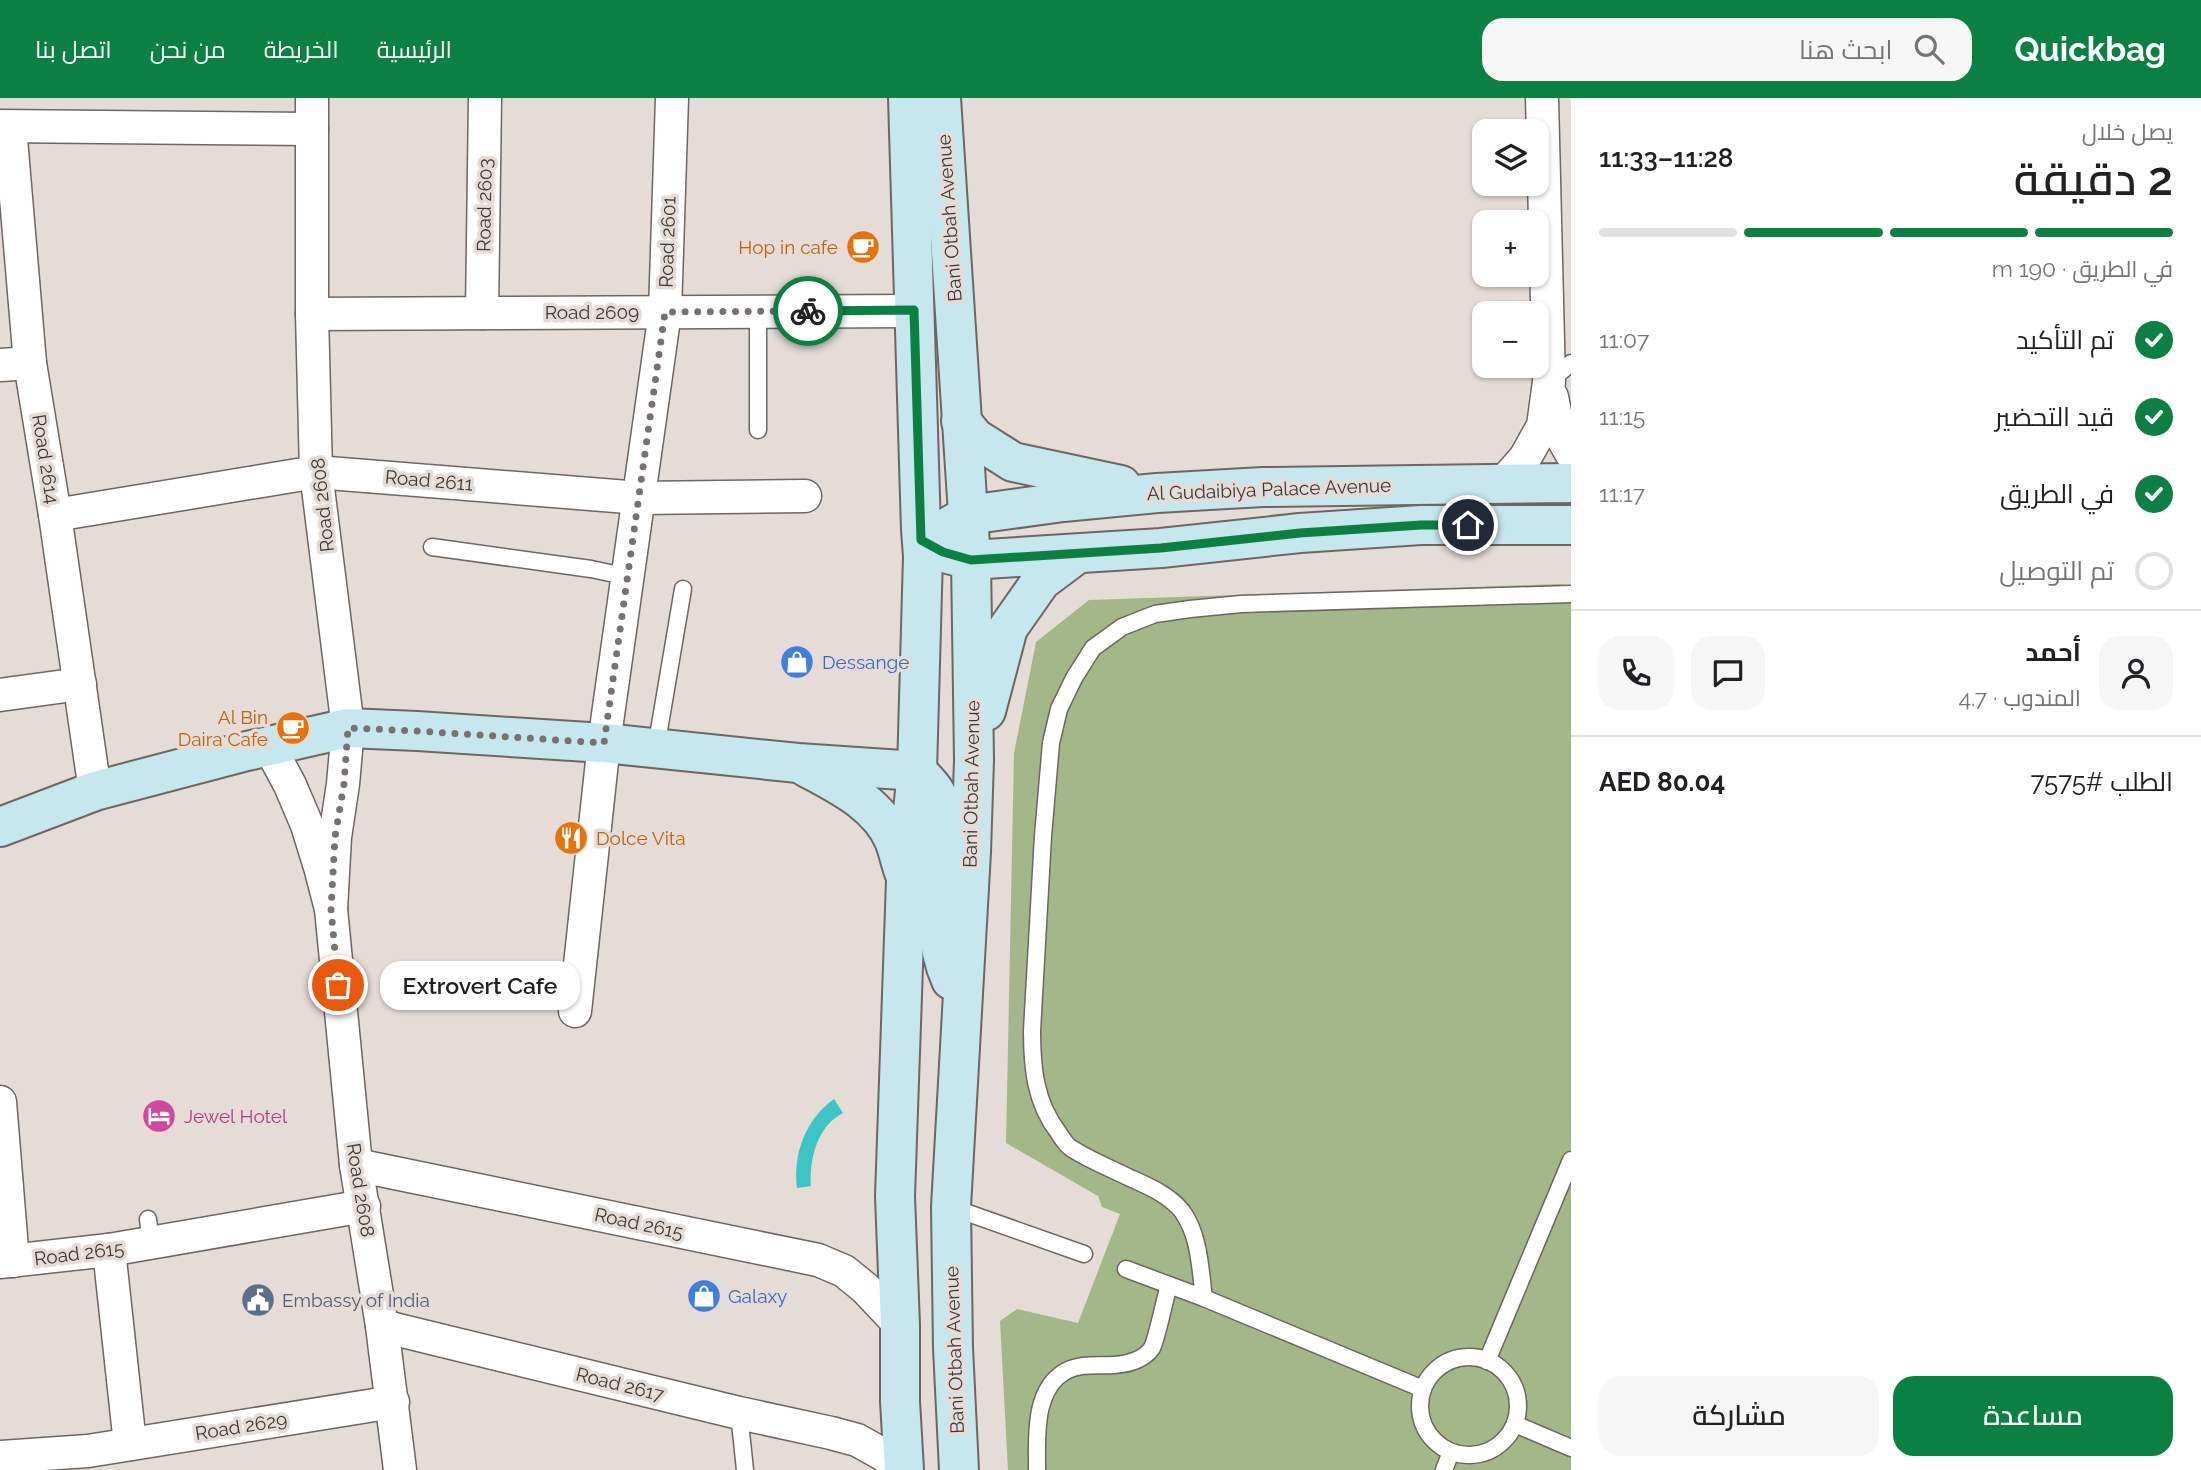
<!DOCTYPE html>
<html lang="ar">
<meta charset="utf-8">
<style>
:root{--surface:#fff;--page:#f6f6f6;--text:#202124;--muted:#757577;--line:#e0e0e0;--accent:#0b8043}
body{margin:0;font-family:Raleway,Cairo,sans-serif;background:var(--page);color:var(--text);direction:rtl;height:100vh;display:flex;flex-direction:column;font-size:26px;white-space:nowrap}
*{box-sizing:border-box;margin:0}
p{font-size:23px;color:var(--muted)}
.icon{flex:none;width:38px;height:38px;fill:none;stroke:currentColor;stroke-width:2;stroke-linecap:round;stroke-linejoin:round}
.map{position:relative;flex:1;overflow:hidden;direction:ltr}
.drawer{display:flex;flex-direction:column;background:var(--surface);width:630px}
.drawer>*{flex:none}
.buttons{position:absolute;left:1472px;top:21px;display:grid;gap:14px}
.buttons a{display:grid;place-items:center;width:77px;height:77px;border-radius:14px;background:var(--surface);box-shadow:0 2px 5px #0004;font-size:35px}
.pin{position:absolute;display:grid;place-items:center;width:60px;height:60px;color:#fff;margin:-30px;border:4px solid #fff;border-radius:50%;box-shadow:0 2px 7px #0007}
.courier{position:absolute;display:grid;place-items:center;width:70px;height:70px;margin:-35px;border:5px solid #0b8043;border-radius:50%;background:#fff;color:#222;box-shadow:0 2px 9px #0007}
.bubble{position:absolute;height:49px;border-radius:21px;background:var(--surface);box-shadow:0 2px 5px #0004;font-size:23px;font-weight:600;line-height:49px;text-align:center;direction:rtl}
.headline em{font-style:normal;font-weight:600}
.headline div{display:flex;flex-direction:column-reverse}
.headline{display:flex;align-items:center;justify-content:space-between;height:119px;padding:0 28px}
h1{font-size:46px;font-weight:600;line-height:52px}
.bar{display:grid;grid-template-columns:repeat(4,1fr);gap:10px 7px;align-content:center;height:84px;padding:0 28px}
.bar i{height:9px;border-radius:5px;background:var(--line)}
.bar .on{background:var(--accent)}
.bar p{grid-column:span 4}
.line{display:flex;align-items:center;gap:18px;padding:0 28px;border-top:2px solid var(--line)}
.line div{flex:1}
.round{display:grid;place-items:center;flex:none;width:74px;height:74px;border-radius:21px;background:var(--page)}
ol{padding:0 28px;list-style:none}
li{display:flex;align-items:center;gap:21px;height:77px}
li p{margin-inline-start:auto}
li .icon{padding:7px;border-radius:50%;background:var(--accent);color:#fff;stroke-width:4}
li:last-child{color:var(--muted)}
li i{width:38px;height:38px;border:4px solid var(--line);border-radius:50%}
.button{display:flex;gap:14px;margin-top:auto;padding:14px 28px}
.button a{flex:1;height:80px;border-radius:21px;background:var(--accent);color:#fff;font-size:28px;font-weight:600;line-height:80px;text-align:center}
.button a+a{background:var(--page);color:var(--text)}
header{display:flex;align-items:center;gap:42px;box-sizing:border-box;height:98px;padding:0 35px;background:var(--accent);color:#fff}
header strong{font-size:33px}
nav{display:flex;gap:38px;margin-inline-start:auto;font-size:24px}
.search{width:490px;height:63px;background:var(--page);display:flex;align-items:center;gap:18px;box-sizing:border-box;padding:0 24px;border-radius:21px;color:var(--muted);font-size:26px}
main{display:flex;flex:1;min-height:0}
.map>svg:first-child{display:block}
.green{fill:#a3b788}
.water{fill:#3dc4c4}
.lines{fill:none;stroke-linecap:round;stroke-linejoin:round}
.lane-casing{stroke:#6e6662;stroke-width:19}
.street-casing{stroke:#6e6662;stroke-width:35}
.secondary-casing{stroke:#6e6662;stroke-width:42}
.lane{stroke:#fff;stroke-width:16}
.street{stroke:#fff;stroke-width:32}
.secondary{stroke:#c5e7ed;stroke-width:38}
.done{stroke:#78716e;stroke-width:7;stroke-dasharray:0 12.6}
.route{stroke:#0b8043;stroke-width:9}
.labels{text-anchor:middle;stroke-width:7;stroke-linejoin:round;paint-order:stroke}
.street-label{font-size:19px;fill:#3c3836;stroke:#e6dcd7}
.food-label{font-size:19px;fill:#c56008;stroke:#e6dcd7;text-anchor:end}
.shop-label{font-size:19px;fill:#366cbe;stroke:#e6dcd7;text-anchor:start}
.hotel-label{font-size:19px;fill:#b23c85;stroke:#e6dcd7;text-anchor:start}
.service-label{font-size:19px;fill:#4e5e75;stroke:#e6dcd7;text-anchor:start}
</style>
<header>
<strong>Quickbag</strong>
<div class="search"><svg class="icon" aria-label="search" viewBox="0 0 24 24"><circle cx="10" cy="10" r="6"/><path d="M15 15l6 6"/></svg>ابحث هنا</div>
<nav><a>الرئيسية</a><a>الخريطة</a><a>من نحن</a><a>اتصل بنا</a></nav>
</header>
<main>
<section class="drawer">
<div class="headline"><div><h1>2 دقيقة</h1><p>يصل خلال</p></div><em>11:28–11:33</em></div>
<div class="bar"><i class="on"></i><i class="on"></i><i class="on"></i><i></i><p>في الطريق · 190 m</p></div>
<ol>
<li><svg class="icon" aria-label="check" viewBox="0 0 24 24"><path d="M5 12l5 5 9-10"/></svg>تم التأكيد<p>11:07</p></li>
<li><svg class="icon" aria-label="check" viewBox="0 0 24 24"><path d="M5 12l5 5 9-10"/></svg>قيد التحضير<p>11:15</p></li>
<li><svg class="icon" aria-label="check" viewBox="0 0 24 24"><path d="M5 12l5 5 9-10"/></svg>في الطريق<p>11:17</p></li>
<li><i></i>تم التوصيل</li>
</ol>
<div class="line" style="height:126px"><a class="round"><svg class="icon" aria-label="person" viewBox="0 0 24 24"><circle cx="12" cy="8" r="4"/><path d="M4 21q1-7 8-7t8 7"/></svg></a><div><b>أحمد</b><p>المندوب · 4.7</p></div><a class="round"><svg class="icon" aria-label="chat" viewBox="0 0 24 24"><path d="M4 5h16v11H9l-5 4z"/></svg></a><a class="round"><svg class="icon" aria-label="phone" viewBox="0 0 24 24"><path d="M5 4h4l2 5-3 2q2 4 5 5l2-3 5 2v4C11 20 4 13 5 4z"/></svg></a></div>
<div class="line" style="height:91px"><div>الطلب #7575</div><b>AED 80.04</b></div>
<div class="button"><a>مساعدة</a><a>مشاركة</a></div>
</section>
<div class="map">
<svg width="1571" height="1372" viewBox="0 0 1571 1372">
<rect width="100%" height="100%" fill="#e6dcd7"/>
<path class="green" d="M1560,486l11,2v884h-563l-8,-149 17,-12 61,14 42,-109 -18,-7 -4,-11 -92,-53 8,-390 22,-111 53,-42z"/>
<path class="water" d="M834,1001l9,14c-26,13 -34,47 -32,73l-14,2c-4,-34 8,-68 37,-89z"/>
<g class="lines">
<g class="lane-casing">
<g id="lane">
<path d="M758,213v119"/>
<path d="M1549,284l22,-19"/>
<path d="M432,449l159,22 38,8"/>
<path d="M656,650l27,-159"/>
<path d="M951,1109l133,47"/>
<path d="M148,1121l3,24"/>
<path d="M1126,1171l78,29 219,91"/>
<path d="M1204,1200c-4,-29 -4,-62 -22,-87 -14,-17 -34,-25 -54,-34 -18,-9 -39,-17 -57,-29 -5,-3 -9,-10 -13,-16 -23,-30 -26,-65 -26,-101l11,-195 8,-93 8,-34 15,-31 19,-30 29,-21 33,-13 35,-5 51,-5 330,-10"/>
<circle cx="1469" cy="1308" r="49"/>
<path d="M1487,1263l84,-201"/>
<path d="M739,1315l6,57"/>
<path d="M1515,1326l56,24"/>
<path d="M1037,1372c0,-32 -4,-81 29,-99 15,-8 33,-5 48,-6 14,-1 29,-4 38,-17 5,-10 13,-50 17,-63"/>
<path d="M1444,1372l7,-18"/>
</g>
</g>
<g class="street-casing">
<g id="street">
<path d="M312,0v216l4,158 32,256 -5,56 -8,53 -4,72"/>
<path d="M0,28l312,3"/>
<path d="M10,29l20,236 25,152 40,276"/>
<path d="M482,215l3,-215"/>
<path d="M312,216l602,-3"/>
<path d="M0,267l30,-2"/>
<path d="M1552,299l7,35 12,21"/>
<path d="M1504,384l21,-24 18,-32 6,-44 -7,-284"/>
<path d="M55,417l261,-43 324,26 165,-2"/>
<path d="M0,597l80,-11"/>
<path d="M269,648l21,39 17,40 13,42 11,42 25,256 26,161 18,144"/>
<path d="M575,913l29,-268 61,-431 7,-214"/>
<path d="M0,1004l13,159"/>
<path d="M356,1067l462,95 26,11 21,17 35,37"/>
<path d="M109,1152l21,194"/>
<path d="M0,1164l109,-12 255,-44"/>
<path d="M382,1228l357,87 92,20 26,7 27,15 17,15"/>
<path d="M0,1359l88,-6 305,-49"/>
</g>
</g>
<g class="secondary-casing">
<g id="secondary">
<path d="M941,0l30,462 3,200 -3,92 -20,355 2,141 6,122"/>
<path d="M961,323l14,17 38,24 108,23"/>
<path d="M948,429l20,-12 95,-13 94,-9 106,-6 308,-4"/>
<path d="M948,456l23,6 190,-12 139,-15 121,-8h150"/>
<path d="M986,613l22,-83 33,-47 36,-27"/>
<path d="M806,669c33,18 72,36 88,73 4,10 6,21 10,32"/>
<path d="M0,729l95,-36 152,-40 101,-23 69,3 187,12 194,20 119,8c11,12 21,20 24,36 1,57 -14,120 10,173"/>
<path d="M904,1372l-4,-69v-76l-5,-129 11,-316 11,-109 6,-215 -2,-26 -13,-432"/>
</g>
</g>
<use href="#lane" class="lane"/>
<use href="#street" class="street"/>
<use href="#secondary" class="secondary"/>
</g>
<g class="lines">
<path class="done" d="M338,887l-7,-76 4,-72 9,-53 4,-56 69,3 187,12 61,-431 143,-1"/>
<path class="route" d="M808,213l106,-1 7,230 22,12 28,8 190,-12 139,-15 121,-8h47"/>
</g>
<defs>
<g id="cafe-disc" transform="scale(1.75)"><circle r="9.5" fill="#e8710a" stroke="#e6dcd7"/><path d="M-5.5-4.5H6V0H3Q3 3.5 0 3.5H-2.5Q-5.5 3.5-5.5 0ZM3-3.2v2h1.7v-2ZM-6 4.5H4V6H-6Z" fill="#fff"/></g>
<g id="shop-disc" transform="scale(1.75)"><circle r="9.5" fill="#3f7fe0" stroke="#e6dcd7"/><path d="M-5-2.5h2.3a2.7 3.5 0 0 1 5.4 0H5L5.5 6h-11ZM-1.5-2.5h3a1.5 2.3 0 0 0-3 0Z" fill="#fff"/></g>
<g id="restaurant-disc" transform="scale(1.75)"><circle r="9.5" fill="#e8710a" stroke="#e6dcd7"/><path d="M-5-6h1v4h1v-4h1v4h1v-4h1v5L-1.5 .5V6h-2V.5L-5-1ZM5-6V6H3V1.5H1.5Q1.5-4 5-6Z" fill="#fff"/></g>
<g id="hotel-disc" transform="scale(1.75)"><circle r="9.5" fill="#d1479c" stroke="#e6dcd7"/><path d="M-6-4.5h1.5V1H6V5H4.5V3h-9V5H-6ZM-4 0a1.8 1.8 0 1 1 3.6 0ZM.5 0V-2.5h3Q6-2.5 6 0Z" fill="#fff"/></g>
<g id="civic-disc" transform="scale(1.75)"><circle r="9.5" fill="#5c6f8a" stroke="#e6dcd7"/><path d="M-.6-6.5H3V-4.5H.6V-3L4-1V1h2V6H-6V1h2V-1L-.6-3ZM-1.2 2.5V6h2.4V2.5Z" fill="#fff"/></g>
</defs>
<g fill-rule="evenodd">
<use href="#cafe-disc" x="863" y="149"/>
<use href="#shop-disc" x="797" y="564"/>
<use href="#cafe-disc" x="293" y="630"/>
<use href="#restaurant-disc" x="571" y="740"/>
<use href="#hotel-disc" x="159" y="1018"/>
<use href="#shop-disc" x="704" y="1198"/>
<use href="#civic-disc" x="258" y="1202"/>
</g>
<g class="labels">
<g class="street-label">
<text transform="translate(484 107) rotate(-89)" y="7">Road 2603</text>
<text transform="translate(949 120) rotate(-94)" y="7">Bani Otbah Avenue</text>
<text transform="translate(667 144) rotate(-88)" y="7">Road 2601</text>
<text x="592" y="221">Road 2609</text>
<text transform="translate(46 361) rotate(81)" y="7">Road 2614</text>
<text transform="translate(429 382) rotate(5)" y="7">Road 2611</text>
<text transform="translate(1269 391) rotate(-2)" y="7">Al Gudaibiya Palace Avenue</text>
<text transform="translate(322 407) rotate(-96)" y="7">Road 2608</text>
<text transform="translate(971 686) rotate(-89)" y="7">Bani Otbah Avenue</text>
<text transform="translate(361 1092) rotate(81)" y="7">Road 2608</text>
<text transform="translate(639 1125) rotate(12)" y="7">Road 2615</text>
<text transform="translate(79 1155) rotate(-7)" y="7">Road 2615</text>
<text transform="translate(954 1252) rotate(-92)" y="7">Bani Otbah Avenue</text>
<text transform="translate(620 1286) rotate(14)" y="7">Road 2617</text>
<text transform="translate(241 1328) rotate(-9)" y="7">Road 2629</text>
</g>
<g class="food-label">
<text x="838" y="156">Hop in cafe</text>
<text x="268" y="626">Al Bin<tspan x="268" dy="22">Daira Cafe</tspan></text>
<text x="596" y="747" text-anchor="start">Dolce Vita</text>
</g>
<g class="shop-label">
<text x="822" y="571">Dessange</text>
<text x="728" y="1205">Galaxy</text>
</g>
<g class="hotel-label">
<text x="184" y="1025">Jewel Hotel</text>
</g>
<g class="service-label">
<text x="282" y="1209">Embassy of India</text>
</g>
</g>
</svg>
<div class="buttons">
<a><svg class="icon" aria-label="layers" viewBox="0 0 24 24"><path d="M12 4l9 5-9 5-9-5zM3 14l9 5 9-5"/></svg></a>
<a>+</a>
<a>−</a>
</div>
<div class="pin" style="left:338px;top:887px;background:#ea580c"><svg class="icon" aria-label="bag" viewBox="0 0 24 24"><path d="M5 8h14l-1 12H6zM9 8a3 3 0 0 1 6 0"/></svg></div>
<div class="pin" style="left:1468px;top:427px;background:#1f2937"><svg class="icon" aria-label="home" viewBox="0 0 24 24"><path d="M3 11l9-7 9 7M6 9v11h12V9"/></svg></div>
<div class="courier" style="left:808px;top:213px"><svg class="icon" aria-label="bike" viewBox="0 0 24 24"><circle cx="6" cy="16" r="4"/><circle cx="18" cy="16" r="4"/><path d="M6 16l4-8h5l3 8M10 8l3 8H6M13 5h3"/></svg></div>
<div class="bubble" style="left:380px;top:863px;width:200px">Extrovert Cafe</div>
</div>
</main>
